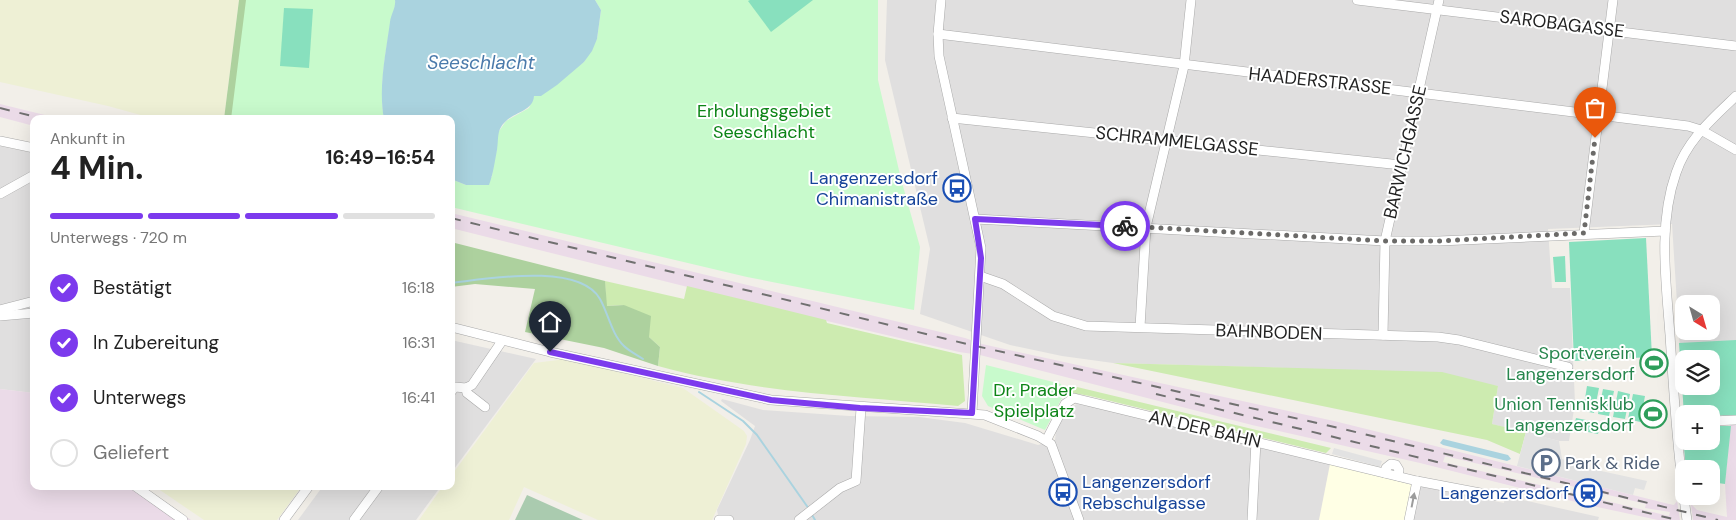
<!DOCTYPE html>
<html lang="de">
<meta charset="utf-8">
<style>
:root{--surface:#fff;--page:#f6f6f6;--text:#222;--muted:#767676;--line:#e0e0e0;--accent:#7c3aed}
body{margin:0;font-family:"DM Sans",sans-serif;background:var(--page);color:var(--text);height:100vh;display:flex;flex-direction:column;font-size:19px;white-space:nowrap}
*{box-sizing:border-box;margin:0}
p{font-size:16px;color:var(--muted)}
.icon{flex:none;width:28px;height:28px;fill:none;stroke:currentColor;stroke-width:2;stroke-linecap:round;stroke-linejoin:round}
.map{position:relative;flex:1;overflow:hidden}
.panel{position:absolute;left:30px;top:115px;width:425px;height:375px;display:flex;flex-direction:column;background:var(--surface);border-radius:10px;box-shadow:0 5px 20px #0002}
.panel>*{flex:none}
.needle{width:32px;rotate:143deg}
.tools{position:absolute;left:1675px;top:295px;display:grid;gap:10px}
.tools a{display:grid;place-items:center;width:45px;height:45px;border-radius:10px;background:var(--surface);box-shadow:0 5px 20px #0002;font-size:25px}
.pin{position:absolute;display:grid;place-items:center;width:42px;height:42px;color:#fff;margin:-51px -21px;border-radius:50% 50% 50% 0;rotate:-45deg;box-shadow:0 0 5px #0007}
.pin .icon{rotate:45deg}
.courier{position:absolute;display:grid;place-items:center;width:50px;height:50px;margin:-25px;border:4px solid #7c3aed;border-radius:50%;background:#fff;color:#222;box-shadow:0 1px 6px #0007}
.head em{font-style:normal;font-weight:700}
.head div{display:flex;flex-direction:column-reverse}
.head{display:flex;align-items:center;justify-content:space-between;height:85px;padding:0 20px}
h1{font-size:32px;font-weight:700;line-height:38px}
.bar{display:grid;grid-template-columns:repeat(4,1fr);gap:8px 5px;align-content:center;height:60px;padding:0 20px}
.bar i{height:6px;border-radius:4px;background:var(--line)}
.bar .current{background:var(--accent)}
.bar p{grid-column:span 4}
ol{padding:0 20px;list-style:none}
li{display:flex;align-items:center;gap:15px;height:55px}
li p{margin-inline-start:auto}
li .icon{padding:5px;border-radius:50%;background:var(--accent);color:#fff;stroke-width:4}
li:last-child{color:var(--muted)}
li i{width:28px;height:28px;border:2px solid var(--line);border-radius:50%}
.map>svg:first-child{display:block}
.residential{fill:#e0dfdf;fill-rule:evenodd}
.industrial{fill:#ebdbe8;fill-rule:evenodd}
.education{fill:#ffffe5}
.farmland{fill:#eef0d5}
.grass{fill:#cdebb0}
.forest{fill:#add19e}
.cemetery{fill:#aacbaf}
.park{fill:#c8facc}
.pitch{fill:#88e0be;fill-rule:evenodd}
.parking{fill:#e2e2e2}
.water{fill:#aad3df}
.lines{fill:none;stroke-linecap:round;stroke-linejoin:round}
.stream{stroke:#aad3df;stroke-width:2}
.street-casing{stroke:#a9a9a9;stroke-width:10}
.street{stroke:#fff;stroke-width:9}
.rail{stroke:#707070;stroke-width:2;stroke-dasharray:10 10;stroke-linecap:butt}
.oneway{fill:#9c9c9c}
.done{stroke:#6b6a68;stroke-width:5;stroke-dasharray:0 9}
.route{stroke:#7c3aed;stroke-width:6}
.labels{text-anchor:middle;stroke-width:4;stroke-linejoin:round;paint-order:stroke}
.street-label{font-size:18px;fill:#222;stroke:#fff}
.park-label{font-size:18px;fill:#0c8416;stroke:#fff}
.transit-label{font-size:18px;fill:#164399;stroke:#fff;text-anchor:end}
.leisure-label{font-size:18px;fill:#27864d;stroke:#fff;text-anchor:end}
.service-label{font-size:18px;fill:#4e5e75;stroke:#fff;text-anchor:start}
.water-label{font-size:19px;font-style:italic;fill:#4a7aab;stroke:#fff}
</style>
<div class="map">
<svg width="1736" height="520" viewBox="0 0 1736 520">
<rect width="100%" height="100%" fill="#f2efe9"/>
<g class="residential">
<path d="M887,0h849v416l-52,-2 -12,-190 -124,5 4,59h18l5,115 -6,38h-10l-67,-17 6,-38 -213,-18 -172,-5 -51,-7 -52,-11 -90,-31 10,-65 -45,-189zM1684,304h27v27h-27zM1684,359h27v27h-27z"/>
<path d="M0,146l34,7v240l-34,-4z"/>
<path d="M451,340l85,19 -85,114z"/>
<path d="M722,399l41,11 86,6 70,1 46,6 73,22 17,-5 1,-10 13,-22 8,-4 35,6 307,76 85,17 1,-7 94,21 -1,3h-879l-2,-10 33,-70 5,-14 -34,-25z"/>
<path d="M323,486h118l-25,34h-118z"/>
</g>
<g class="industrial">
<path d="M0,104l61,15h-27v7l-34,-9z"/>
<path d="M451,213l514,125 17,6 352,77 335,83 5,1 3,-4 3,19h-22l-70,-15 -168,-42 -168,-38 -272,-70 -21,-3 -179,-42 -329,-82zM1445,456l201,48 -1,4 25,4 -1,4 -226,-54z"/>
<path d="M0,389l34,4v93h108l49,34h-191z"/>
<path d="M1731,420h5v100h-43l-2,-16 6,6 30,7 -2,-33z"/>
</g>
<path class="education" d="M1330,464l83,21 -7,35h-87z"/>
<g class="farmland">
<path d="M0,0h239l-15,119h-69l-47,-13 -108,-24z"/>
<path d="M566,359l117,29 61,43 3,5 -1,8 -34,76h-114l-74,-33 -15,33h-90l24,-34h8v-10l83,-113z"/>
<path d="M154,486h148l-25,34h-73z"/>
</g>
<g class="grass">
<path d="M605,281l79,18 3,-13 139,34 1,3 135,32 3,46 -7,5c-101,-10 -202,-13 -300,-40l2,-19 -11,-10 -25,-32 -18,1z"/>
<path d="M1113,363l329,9 56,14 -6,38 34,8 -6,22 -33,-14z"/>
<path d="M1077,387l254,61 -5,5 -236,-57 -11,-2 -14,3z"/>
</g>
<g class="forest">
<path d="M239,0h50l-42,119h-23z"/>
<path d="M451,242l154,39 2,25 17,-1 27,11 -2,21 11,10 -2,19 -54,-18 -79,-16 10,-43 -60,-5 -24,3z"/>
</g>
<path class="cemetery" d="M527,495l56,25h-68z"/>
<g class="park">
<path d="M246,0h149c1,9 -4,17 -5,26 -5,29 -11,63 -6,93h-153z"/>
<path d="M595,0h283v80l23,99 19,68 -6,63 -167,-33 -296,-70v-28l15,6 26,-8 1,-17 4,-10v-16l9,-13 23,-13 5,-12 50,-34 13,-23 4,-29z"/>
<path d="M986,365l75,19 3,10 -19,36 -57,-24 -6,-10z"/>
</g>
<g class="pitch">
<path d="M750,0h63l-42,32 -23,-31z"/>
<path d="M284,8l29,1 -4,59 -29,-2z"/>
<path d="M1646,238l6,119 -78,4 -5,-119z"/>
<path d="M1565,256l1,26h-11l-2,-25z"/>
<path d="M1736,340v76l-52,-2 -5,-71zM1684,359h27v27h-27z"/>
<path d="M1587,386l12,2 -5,25 -11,-2z"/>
<path d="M1603,389l11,2 -5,25 -11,-2z"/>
<path d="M1618,391l12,3 -5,25 -12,-2z"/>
<path d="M1633,394l12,2 -5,26 -12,-3z"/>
<path d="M1576,418l25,5 -3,11 -25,-5z"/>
<path d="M1711,426h20l-6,58 -14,-2v-13h-25l-4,-42 2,14h27z"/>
</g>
<g class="parking">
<path d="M1526,432l33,9 3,18 30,10 55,12 -3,9 -9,-2 -2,7 -116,-29z"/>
<path d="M1334,448l48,13 -2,6 -48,-13z"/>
</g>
<g class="water">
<path d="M395,0h200l6,10 -4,29 -5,12 -8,11 -27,23 -16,11h-7c-1,15 -19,16 -28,25 -10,9 -7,17 -9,29 -2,10 -4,25 -8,35h-23l-15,-6v-60h-67c-6,-31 2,-67 6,-97 1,-8 6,-14 5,-22z"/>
<path d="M1443,439l65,16 3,4 -4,2 -64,-16 -3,-2z"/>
</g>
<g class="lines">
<g class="stream">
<path d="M451,283c36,-4 128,-21 149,16 8,14 12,36 24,47 5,5 13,9 19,13"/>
<path d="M699,392l44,29 14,14 52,74"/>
<path d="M811,513l4,7"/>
</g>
<g class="street-casing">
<g id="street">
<path d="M941,0l-3,34 1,22 42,192 -9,165"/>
<path d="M1357,0l379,46"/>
<path d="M938,34l750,92 13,4 35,20"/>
<path d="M952,118l449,47"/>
<path d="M0,141l34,7"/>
<path d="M0,194l34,-19"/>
<path d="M975,219l410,22h54l226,-10"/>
<path d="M1584,233l29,-233"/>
<path d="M980,276l23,8 50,32 33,10 352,11 21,3 109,27"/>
<path d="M0,310l34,-9"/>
<path d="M0,316l34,-3"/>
<path d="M451,327l99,25 221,48 214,15 53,21 13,8 28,76"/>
<path d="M1140,327l6,-100 38,-161 7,-66"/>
<path d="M1383,335l2,-94 54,-241"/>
<path d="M466,388l1,5 18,14"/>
<path d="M451,392l4,-5 11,1 6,-3 30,-44"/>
<path d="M1711,421l25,-1"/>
<path d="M1047,439l18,-35 9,-6 343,83 79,15"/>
<path d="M1385,473l1,-5 5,-4 5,1 3,5 -1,6"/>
<path d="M135,486l48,34"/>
<path d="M284,520l25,-34"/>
<path d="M354,520l25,-34"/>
<path d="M719,520h10"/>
<path d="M799,520l41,-32 16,-7 5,-73"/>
<path d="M1252,520l4,-79"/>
<path d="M1409,520l8,-39"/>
<path d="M1687,520c-9,-62 -13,-123 -17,-185 -4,-54 -12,-111 6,-162 11,-33 36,-54 60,-77"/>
</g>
</g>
<use href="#street" class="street"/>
<g class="rail">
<path d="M0,108l44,11"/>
<path d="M451,218l516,126 372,84 379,92"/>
<path d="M1156,394l521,126"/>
</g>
</g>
<defs><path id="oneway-solid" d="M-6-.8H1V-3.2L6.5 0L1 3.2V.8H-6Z" transform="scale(1.25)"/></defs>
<use class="oneway" href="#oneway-solid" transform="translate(1413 500) rotate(-79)"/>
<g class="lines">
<path class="done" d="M1125,226l260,15h54l145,-8 11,-95"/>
<path class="route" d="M550,352l221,48 89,8 112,5 9,-155 -6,-39 150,7"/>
</g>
<defs>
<g id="bus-ring" transform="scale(1.4375)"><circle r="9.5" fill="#fff" stroke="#1a4fb4" stroke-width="1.5"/><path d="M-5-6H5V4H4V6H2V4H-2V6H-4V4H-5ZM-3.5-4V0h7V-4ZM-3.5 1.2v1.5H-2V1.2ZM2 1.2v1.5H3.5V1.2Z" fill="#1a4fb4"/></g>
<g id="stadium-ring" transform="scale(1.4375)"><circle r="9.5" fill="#fff" stroke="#2e9e5b" stroke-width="1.5"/><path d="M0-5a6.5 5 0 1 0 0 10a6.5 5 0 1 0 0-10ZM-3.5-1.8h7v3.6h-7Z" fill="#2e9e5b"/></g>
<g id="parking-ring" transform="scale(1.4375)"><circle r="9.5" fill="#fff" stroke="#5c6f8a" stroke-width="1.5"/><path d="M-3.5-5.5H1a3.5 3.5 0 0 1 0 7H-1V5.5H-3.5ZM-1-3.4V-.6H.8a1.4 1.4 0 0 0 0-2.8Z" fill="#5c6f8a"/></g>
<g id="station-ring" transform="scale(1.4375)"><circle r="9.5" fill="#fff" stroke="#1a4fb4" stroke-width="1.5"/><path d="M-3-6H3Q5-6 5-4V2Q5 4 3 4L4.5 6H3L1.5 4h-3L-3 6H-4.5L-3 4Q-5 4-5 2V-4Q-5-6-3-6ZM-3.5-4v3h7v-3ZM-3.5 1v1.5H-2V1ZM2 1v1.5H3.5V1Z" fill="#1a4fb4"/></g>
</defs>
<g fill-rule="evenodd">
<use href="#bus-ring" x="957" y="188"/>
<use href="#stadium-ring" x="1654" y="363"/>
<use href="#stadium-ring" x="1653" y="414"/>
<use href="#parking-ring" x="1546" y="463"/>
<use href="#bus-ring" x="1063" y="492"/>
<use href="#station-ring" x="1588" y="493"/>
</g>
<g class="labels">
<g class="street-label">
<text transform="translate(1562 24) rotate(7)" y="6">SAROBAGASSE</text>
<text transform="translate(1320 81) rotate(6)" y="6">HAADERSTRASSE</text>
<text transform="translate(1177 141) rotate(6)" y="6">SCHRAMMELGASSE</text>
<text transform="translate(1405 152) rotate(-77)" y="6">BARWICHGASSE</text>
<text transform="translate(1269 332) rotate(2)" y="6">BAHNBODEN</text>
<text transform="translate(1205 429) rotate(13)" y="6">AN DER BAHN</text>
</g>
<g class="park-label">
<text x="764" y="117">Erholungsgebiet<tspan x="764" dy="21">Seeschlacht</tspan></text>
<text x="1034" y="396">Dr. Prader<tspan x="1034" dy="21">Spielplatz</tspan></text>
</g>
<g class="transit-label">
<text x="938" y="184">Langenzersdorf<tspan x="938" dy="21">Chimanistraße</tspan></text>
<text x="1082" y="488" text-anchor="start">Langenzersdorf<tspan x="1082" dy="21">Rebschulgasse</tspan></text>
<text x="1569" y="499">Langenzersdorf</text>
</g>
<g class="leisure-label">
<text x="1635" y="359">Sportverein<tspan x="1635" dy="21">Langenzersdorf</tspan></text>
<text x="1634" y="410">Union Tennisklub<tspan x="1634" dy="21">Langenzersdorf</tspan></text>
</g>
<g class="service-label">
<text x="1565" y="469">Park &amp; Ride</text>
</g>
<g class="water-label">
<text x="481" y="69">Seeschlacht</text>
</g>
</g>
</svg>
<div class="tools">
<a><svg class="needle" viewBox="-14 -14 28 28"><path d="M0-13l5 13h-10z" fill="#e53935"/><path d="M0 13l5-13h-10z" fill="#767676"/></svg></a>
<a><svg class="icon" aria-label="layers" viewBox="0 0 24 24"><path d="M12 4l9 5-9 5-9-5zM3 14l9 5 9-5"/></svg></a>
<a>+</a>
<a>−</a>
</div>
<div class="pin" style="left:1595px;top:138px;background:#ea580c"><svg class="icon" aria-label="bag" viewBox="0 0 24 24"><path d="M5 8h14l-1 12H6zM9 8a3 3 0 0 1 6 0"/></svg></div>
<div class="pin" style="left:550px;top:352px;background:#1f2937"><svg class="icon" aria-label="home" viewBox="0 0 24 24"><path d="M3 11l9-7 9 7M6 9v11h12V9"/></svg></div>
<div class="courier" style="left:1125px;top:226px"><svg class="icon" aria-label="bike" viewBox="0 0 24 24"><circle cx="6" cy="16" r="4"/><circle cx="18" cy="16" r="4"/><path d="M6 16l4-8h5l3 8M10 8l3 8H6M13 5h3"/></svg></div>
<section class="panel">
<div class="head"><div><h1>4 Min.</h1><p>Ankunft in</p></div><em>16:49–16:54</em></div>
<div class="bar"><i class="current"></i><i class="current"></i><i class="current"></i><i></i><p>Unterwegs · 720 m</p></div>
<ol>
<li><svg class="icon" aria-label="check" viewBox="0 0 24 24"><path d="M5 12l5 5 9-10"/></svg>Bestätigt<p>16:18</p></li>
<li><svg class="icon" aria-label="check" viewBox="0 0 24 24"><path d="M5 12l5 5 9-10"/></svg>In Zubereitung<p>16:31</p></li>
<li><svg class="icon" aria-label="check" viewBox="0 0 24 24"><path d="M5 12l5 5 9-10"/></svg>Unterwegs<p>16:41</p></li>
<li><i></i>Geliefert</li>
</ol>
</section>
</div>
